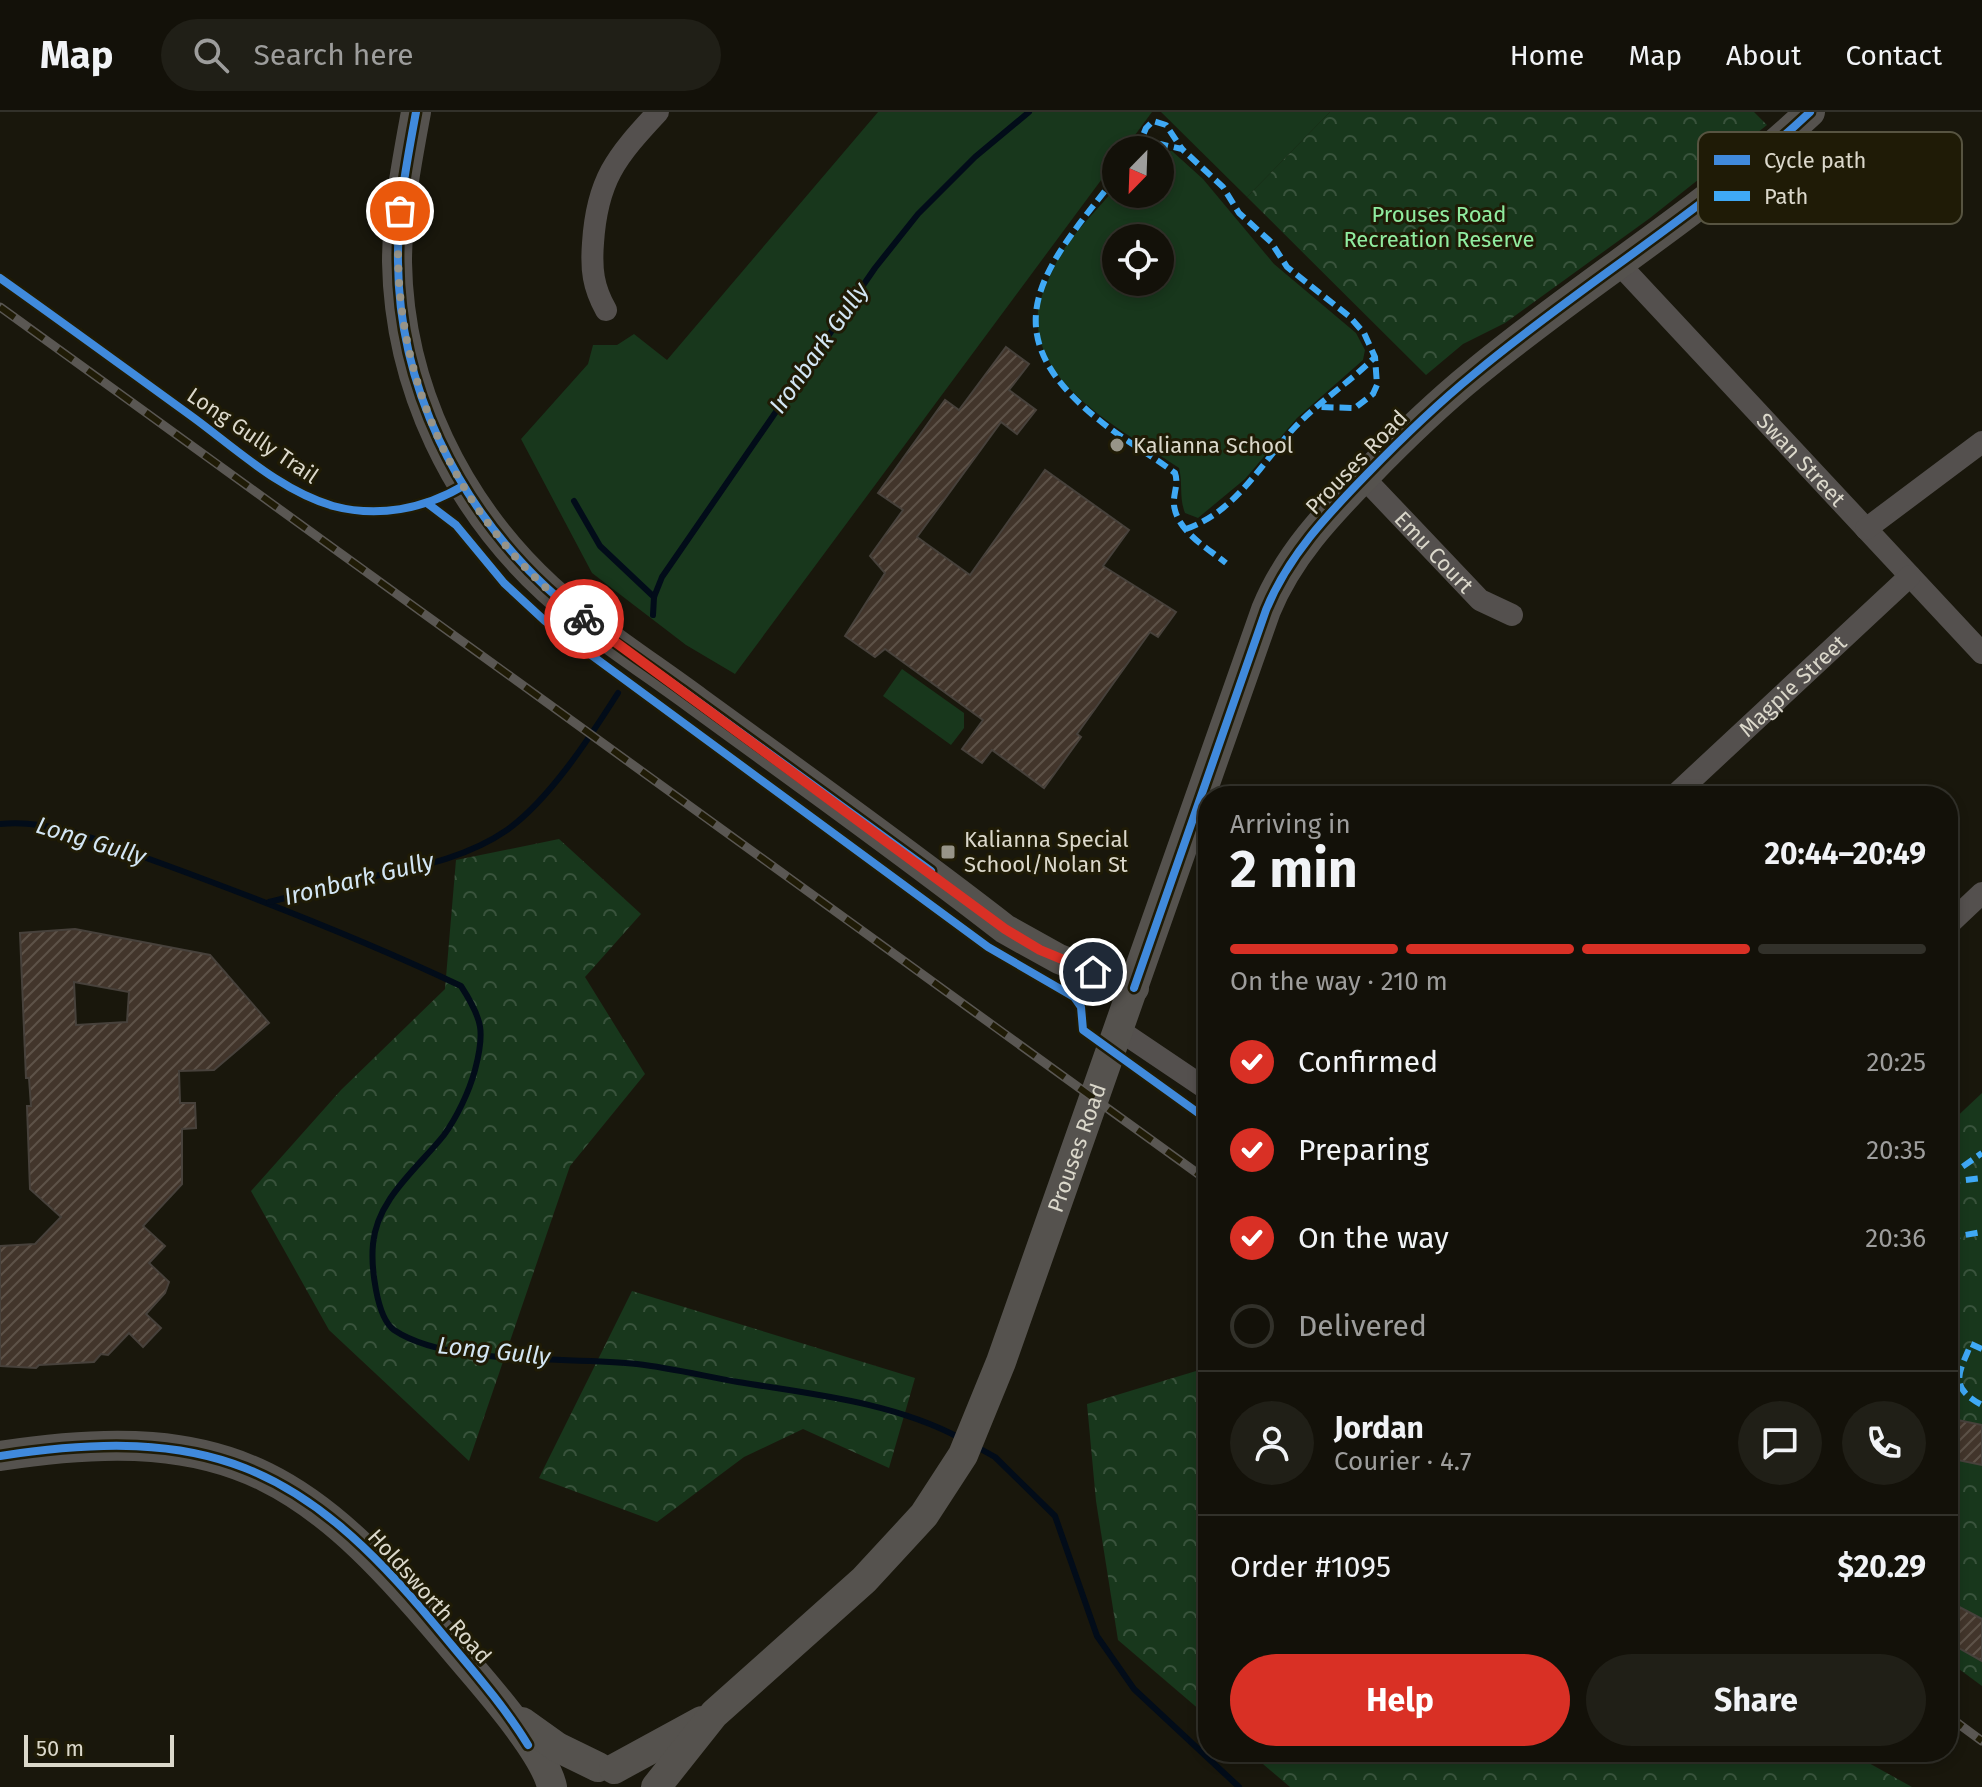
<!DOCTYPE html>
<meta charset="utf-8">
<style>
:root{--surface:#131109;--page:#201f17;--text:#f1f3f6;--muted:#9d9d9c;--line:#32312a;--accent:#d93025}
body{margin:0;font-family:"Fira Sans",sans-serif;background:var(--page);color:var(--text);height:100vh;display:flex;flex-direction:column;font-size:30px;white-space:nowrap}
*{box-sizing:border-box;margin:0}
p{font-size:26px;color:var(--muted)}
.icon{flex:none;width:44px;height:44px;fill:none;stroke:currentColor;stroke-width:2;stroke-linecap:round;stroke-linejoin:round}
.map{position:relative;flex:1;overflow:hidden}
.sheet{position:absolute;left:1198px;top:674px;width:760px;height:976px;display:flex;flex-direction:column;background:var(--surface);border-radius:32px;box-shadow:0 4px 12px #0003,0 0 0 2px var(--line)}
.sheet>*{flex:none}
.needle{width:52px;rotate:203deg}
.buttons{position:absolute;left:1102px;top:24px;display:grid;gap:16px}
.buttons a{display:grid;place-items:center;width:72px;height:72px;border-radius:50%;background:var(--surface);box-shadow:0 4px 12px #0003,0 0 0 2px var(--line);font-size:40px}
.scale{position:absolute;left:24px;bottom:20px;width:150px;box-sizing:border-box;padding-left:8px;border:4px solid #dbd8cb;border-top:0;font-size:22px;line-height:28px;white-space:nowrap;color:#dbd8cb;-webkit-text-stroke:6px #1f1b06;paint-order:stroke}
.pin{position:absolute;display:grid;place-items:center;width:68px;height:68px;color:#fff;margin:-34px;border:4px solid #fff;border-radius:50%;box-shadow:0 2px 8px #0007}
.courier{position:absolute;display:grid;place-items:center;width:80px;height:80px;margin:-40px;border:6px solid #d93025;border-radius:50%;background:#fff;color:#222;box-shadow:0 2px 10px #0007}
.overview em{font-style:normal;font-weight:700}
.overview div{display:flex;flex-direction:column-reverse}
.overview{display:flex;align-items:center;justify-content:space-between;height:136px;padding:0 32px}
h1{font-size:52px;font-weight:700;line-height:60px}
.bar{display:grid;grid-template-columns:repeat(4,1fr);gap:12px 8px;align-content:center;height:96px;padding:0 32px}
.bar i{height:10px;border-radius:6px;background:var(--line)}
.bar .selected{background:var(--accent)}
.bar p{grid-column:span 4}
.line{display:flex;align-items:center;gap:20px;padding:0 32px;border-top:2px solid var(--line)}
.line div{flex:1}
.round{display:grid;place-items:center;flex:none;width:84px;height:84px;border-radius:42px;background:var(--page)}
ol{padding:0 32px;list-style:none}
li{display:flex;align-items:center;gap:24px;height:88px}
li p{margin-inline-start:auto}
li .icon{padding:8px;border-radius:50%;background:var(--accent);color:#fff;stroke-width:4}
li:last-child{color:var(--muted)}
li i{width:44px;height:44px;border:4px solid var(--line);border-radius:50%}
.button{display:flex;gap:16px;margin-top:auto;padding:16px 32px}
.button a{flex:1;height:92px;border-radius:48px;background:var(--accent);color:#fff;font-size:32px;font-weight:700;line-height:92px;text-align:center}
.button a+a{background:var(--page);color:var(--text)}
header{display:flex;align-items:center;gap:48px;box-sizing:border-box;height:112px;padding:0 40px;background:var(--surface);border-bottom:2px solid var(--line)}
header strong{font-size:38px}
nav{display:flex;gap:44px;margin-inline-start:auto;font-size:28px}
.search{width:560px;height:72px;background:var(--page);display:flex;align-items:center;gap:20px;box-sizing:border-box;padding:0 28px;border-radius:44px;color:var(--muted);font-size:30px}
.map>svg:first-child{display:block}
.grass{fill:#18371c;fill-rule:evenodd}
.forest{fill:url(#forest-crowns)}
.lines{fill:none;stroke-linecap:round;stroke-linejoin:round}
.stream{stroke:#020c19;stroke-width:6}
.building{fill:url(#building-hatch);stroke:#47413b;stroke-width:2;fill-rule:evenodd}
.street{stroke:#54504e;stroke-width:22}
.secondary{stroke:#55524e;stroke-width:30}
.rail-casing{stroke:#5a5753;stroke-width:9}
.rail{stroke:#1f1b06;stroke-width:6;stroke-dasharray:18;stroke-linecap:butt}
.quiet{stroke:#3fa9f5;stroke-width:6;stroke-dasharray:12 6;stroke-linecap:butt}
.cycleway-casing{stroke:#1f1b06;stroke-width:13}
.cycleway{stroke:#408adc;stroke-width:8}
.done{stroke:#979488;stroke-width:8;stroke-dasharray:0 14.4}
.route{stroke:#d93025;stroke-width:10}
.poi-dot{fill:#979488;stroke:#1f1b06;stroke-width:3}
.labels{text-anchor:middle;stroke-width:6;stroke-linejoin:round;paint-order:stroke}
.park-label{font-size:22px;fill:#90eca0;stroke:#1f1b06}
.street-label{font-size:22px;fill:#dbd8cb;stroke:#1f1b06}
.poi-label{font-size:22px;fill:#dbd8cb;stroke:#1f1b06;text-anchor:start}
.water-label{font-size:24px;font-style:italic;fill:#d3e6f4;stroke:#1f1b06}
.key{fill:#1f1b06;stroke:#575441;stroke-width:2}
.key-label{font-size:22px;fill:#dbd8cb}
</style>
<header>
<strong>Map</strong>
<div class="search"><svg class="icon" aria-label="search" viewBox="0 0 24 24"><circle cx="10" cy="10" r="6"/><path d="M15 15l6 6"/></svg>Search here</div>
<nav><a>Home</a><a>Map</a><a>About</a><a>Contact</a></nav>
</header>
<div class="map">
<svg width="1982" height="1675" viewBox="0 0 1982 1675">
<defs>
<pattern id="forest-crowns" width="20" height="18" patternUnits="userSpaceOnUse" patternTransform="scale(2)"><rect width="20" height="18" fill="#18371c"/><path d="M2 6a3 3 0 1 1 6 0M12 15a3 3 0 1 1 6 0" fill="none" stroke="#39533c"/></pattern>
<pattern id="building-hatch" width="6" height="6" patternUnits="userSpaceOnUse" patternTransform="scale(2)"><rect width="6" height="6" fill="#42352b"/><path d="M-1 1l2-2M0 6l6-6M5 7l2-2" fill="none" stroke="#5d5248"/></pattern>
</defs>
<rect width="100%" height="100%" fill="#19170c"/>
<g class="grass">
<path d="M878,0h274l-28,38h-8v10l-381,514 -49,-29 -94,-72 -71,-134 67,-75 5,-19h24l17,-11 33,26z"/>
<path d="M1161,0h169l-83,85z"/>
<path d="M1160,39h12l31,28 71,85 82,69 9,17 -2,10 -66,58 -52,61 -47,39 -13,-5c-6,-15 -2,-29 -6,-45 -51,-35 -149,-82 -141,-157 2,-14 11,-33 17,-46 13,-28 42,-54 61,-78v7h44zM1160,126v44h-44v-44z"/>
<path d="M902,557l62,44v15l-13,17 -68,-49z"/>
</g>
<g class="forest">
<path d="M1330,0h424l13,13 -117,93 -145,105 -42,21 -37,31 -179,-178z"/>
<path d="M559,727l82,75 -56,63 60,97 -75,92 -101,295 -140,-131 -78,-139 90,-101 104,-101 11,-129z"/>
<path d="M1982,981v593l-34,-25v-536z"/>
<path d="M632,1179l283,87 -26,90 -86,-39 -59,28 -87,65 -118,-44z"/>
<path d="M1206,1256l2,1v348l-90,-77 -22,-139 -9,-97z"/>
<path d="M1249,1640h600l63,35h-622z"/>
</g>
<g class="lines">
<g class="stream">
<path d="M574,389l26,45 54,51"/>
<path d="M653,503l1,-18 8,-20 213,-309 43,-54 57,-57 54,-45"/>
<path d="M0,712c55,-6 111,22 163,40 101,37 201,76 298,122 22,34 24,46 14,84 -6,22 -18,47 -31,65 -27,34 -67,64 -71,109 -2,21 3,73 21,86 55,37 176,26 243,34 34,4 67,12 101,18 73,12 155,20 222,56"/>
<path d="M269,790c29,-7 59,-16 88,-22 52,-12 105,-19 150,-50 43,-31 83,-93 111,-137"/>
<path d="M977,1335l18,10 60,59 42,120 37,53 105,98"/>
</g>
</g>
<g class="building">
<path d="M1006,235l23,17 -20,26 27,20 -19,24 -16,-12 -84,115 53,38 75,-105 84,60 -26,36 73,46 -18,25 -8,-5 -73,102 4,3 -37,51 -52,-38 -10,13 -20,-14 21,-29 -98,-71 -10,8 -30,-21 40,-63 -15,-17 33,-46 -25,-17 67,-93 14,10z"/>
<path d="M75,817l135,26 59,68 -55,47 -35,1 1,32h15l1,25 -14,1v55l-39,42 22,20 -16,17 20,19 -4,11 -19,21 15,14 -18,19 -14,-14 -21,22 -7,-1 -7,8 -55,3 -3,3 -36,-2v-120l35,-2 26,-27 -31,-28 -3,-83h4l-2,-28h-3l-6,-145zM74,870l55,10 -2,30 -51,3z"/>
<path d="M1948,1306l34,7v40l-34,-7z"/>
<path d="M1948,1489l34,18v42l-34,-19z"/>
</g>
<g class="lines">
<g class="street">
<path id="s1" d="M1620,153l362,388"/>
<path d="M606,198c-13,-23 -15,-41 -13,-67 4,-63 23,-86 65,-131"/>
<path id="s2" d="M1364,366l116,122 32,15"/>
<path d="M1866,417l116,-87"/>
<path id="s3" d="M1674,684l236,-220"/>
<path d="M1948,813l34,-32"/>
<path d="M1119,918l89,60"/>
</g>
<g class="secondary">
<path d="M416,0c-9,49 -19,100 -19,150 2,125 60,243 151,327 46,42 100,76 150,113 103,75 207,149 307,227l54,30 75,29"/>
<path d="M0,1344c238,-37 315,25 462,202 24,28 83,95 90,129"/>
<path d="M522,1610l35,25 41,20"/>
<path d="M614,1657l88,-48"/>
<path id="s4" d="M656,1675l58,-73 150,-134 60,-65 39,-60 38,-93 265,-752c22,-54 61,-95 101,-136 34,-35 69,-69 107,-100 109,-91 232,-164 336,-262"/>
</g>
<g class="rail-casing">
<g id="rail">
<path d="M0,195l1208,874"/>
<path d="M1948,1604l34,25"/>
</g>
</g>
<use href="#rail" class="rail"/>
<g class="quiet">
<path d="M1137,38l9,-22 7,-7 13,4 16,24"/>
<path d="M1139,38l21,-6 22,5 41,38 16,26 32,29 16,25 63,50 14,16 11,24 2,28 -4,9 -18,14 -37,-1"/>
<path d="M1116,65c-71,90 -130,153 -17,243 23,19 51,34 76,53 4,11 -2,20 -1,32 3,26 33,43 52,58"/>
<path d="M1186,417c51,-18 75,-66 110,-103 24,-25 54,-44 79,-69"/>
<path d="M1948,1065l34,-24"/>
<path d="M1948,1070l34,-4"/>
<path d="M1948,1126l34,-6"/>
<path d="M1982,1237l-11,-5c-12,29 -23,43 11,61"/>
</g>
<g class="cycleway-casing">
<g id="cycleway">
<path d="M416,0c-9,49 -19,100 -18,150 1,124 59,242 149,326 41,38 90,69 135,102 83,60 166,121 249,181"/>
<path d="M0,166c65,46 129,93 194,140 42,31 87,73 139,88 45,12 91,3 130,-20"/>
<path d="M427,391l29,22 48,58 41,38 443,326 86,50 7,10 2,23 125,90"/>
<path d="M1134,876l132,-378c22,-54 61,-95 101,-136 34,-35 69,-69 107,-100 109,-91 232,-164 336,-262"/>
<path d="M0,1344c207,-32 302,8 435,169 32,39 66,76 93,120"/>
</g>
</g>
<use href="#cycleway" class="cycleway"/>
</g>
<g class="lines">
<path class="done" d="M400,99c-15,157 57,315 184,408"/>
<path class="route" d="M584,507l421,310 35,21 53,22"/>
</g>
<g class="poi-dot">
<circle cx="1117" cy="333" r="8"/>
<rect x="940" y="732" width="16" height="16" rx="4"/>
</g>
<g class="labels">
<g class="park-label">
<text x="1439" y="110">Prouses Road<tspan x="1439" dy="25">Recreation Reserve</tspan></text>
</g>
<g class="street-label">
<text transform="translate(253 323) rotate(34)" y="8">Long Gully Trail</text>
<text dy="8" stroke="none"><textPath href="#s1" startOffset="266">Swan Street</textPath></text>
<text transform="translate(1356 350) rotate(-46)" y="8">Prouses Road</text>
<text dy="8" stroke="none"><textPath href="#s2" startOffset="102">Emu Court</textPath></text>
<text dy="8" stroke="none"><textPath href="#s3" startOffset="162">Magpie Street</textPath></text>
<text dy="8" stroke="none"><textPath href="#s4" startOffset="782">Prouses Road</textPath></text>
<text transform="translate(430 1484) rotate(48)" y="8">Holdsworth Road</text>
</g>
<g class="poi-label">
<text x="1133" y="341">Kalianna School</text>
<text x="964" y="735">Kalianna Special<tspan x="964" dy="25">School/Nolan St</tspan></text>
</g>
<g class="water-label">
<text transform="translate(819 236) rotate(-55)" y="8">Ironbark Gully</text>
<text transform="translate(91 729) rotate(17)" y="8">Long Gully</text>
<text transform="translate(359 767) rotate(-14)" y="8">Ironbark Gully</text>
<text transform="translate(494 1239) rotate(6)" y="8">Long Gully</text>
</g>
</g>
<rect x="1698" y="20" width="264" height="92" rx="12" class="key"/>
<rect x="1714" y="43" width="36" height="10" fill="#408adc"/>
<rect x="1714" y="79" width="36" height="10" fill="#3fa9f5"/>
<g class="key-label">
<text x="1764" y="56">Cycle path</text>
<text x="1764" y="92">Path</text>
</g>
</svg>
<div class="buttons">
<a><svg class="needle" viewBox="-14 -14 28 28"><path d="M0-13l5 13h-10z" fill="#e53935"/><path d="M0 13l5-13h-10z" fill="#9d9d9c"/></svg></a>
<a><svg class="icon" aria-label="locate" viewBox="0 0 24 24"><circle cx="12" cy="12" r="6"/><path d="M12 2v4M12 18v4M2 12h4M18 12h4"/></svg></a>
</div>
<div class="scale">50 m</div>
<div class="pin" style="left:400px;top:99px;background:#ea580c"><svg class="icon" aria-label="bag" viewBox="0 0 24 24"><path d="M5 8h14l-1 12H6zM9 8a3 3 0 0 1 6 0"/></svg></div>
<div class="pin" style="left:1093px;top:860px;background:#1f2937"><svg class="icon" aria-label="home" viewBox="0 0 24 24"><path d="M3 11l9-7 9 7M6 9v11h12V9"/></svg></div>
<div class="courier" style="left:584px;top:507px"><svg class="icon" aria-label="bike" viewBox="0 0 24 24"><circle cx="6" cy="16" r="4"/><circle cx="18" cy="16" r="4"/><path d="M6 16l4-8h5l3 8M10 8l3 8H6M13 5h3"/></svg></div>
<section class="sheet">
<div class="overview"><div><h1>2 min</h1><p>Arriving in</p></div><em>20:44–20:49</em></div>
<div class="bar"><i class="selected"></i><i class="selected"></i><i class="selected"></i><i></i><p>On the way · 210 m</p></div>
<ol>
<li><svg class="icon" aria-label="check" viewBox="0 0 24 24"><path d="M5 12l5 5 9-10"/></svg>Confirmed<p>20:25</p></li>
<li><svg class="icon" aria-label="check" viewBox="0 0 24 24"><path d="M5 12l5 5 9-10"/></svg>Preparing<p>20:35</p></li>
<li><svg class="icon" aria-label="check" viewBox="0 0 24 24"><path d="M5 12l5 5 9-10"/></svg>On the way<p>20:36</p></li>
<li><i></i>Delivered</li>
</ol>
<div class="line" style="height:144px"><a class="round"><svg class="icon" aria-label="person" viewBox="0 0 24 24"><circle cx="12" cy="8" r="4"/><path d="M4 21q1-7 8-7t8 7"/></svg></a><div><b>Jordan</b><p>Courier · 4.7</p></div><a class="round"><svg class="icon" aria-label="chat" viewBox="0 0 24 24"><path d="M4 5h16v11H9l-5 4z"/></svg></a><a class="round"><svg class="icon" aria-label="phone" viewBox="0 0 24 24"><path d="M5 4h4l2 5-3 2q2 4 5 5l2-3 5 2v4C11 20 4 13 5 4z"/></svg></a></div>
<div class="line" style="height:104px"><div>Order #1095</div><b>$20.29</b></div>
<div class="button"><a>Help</a><a>Share</a></div>
</section>
</div>
